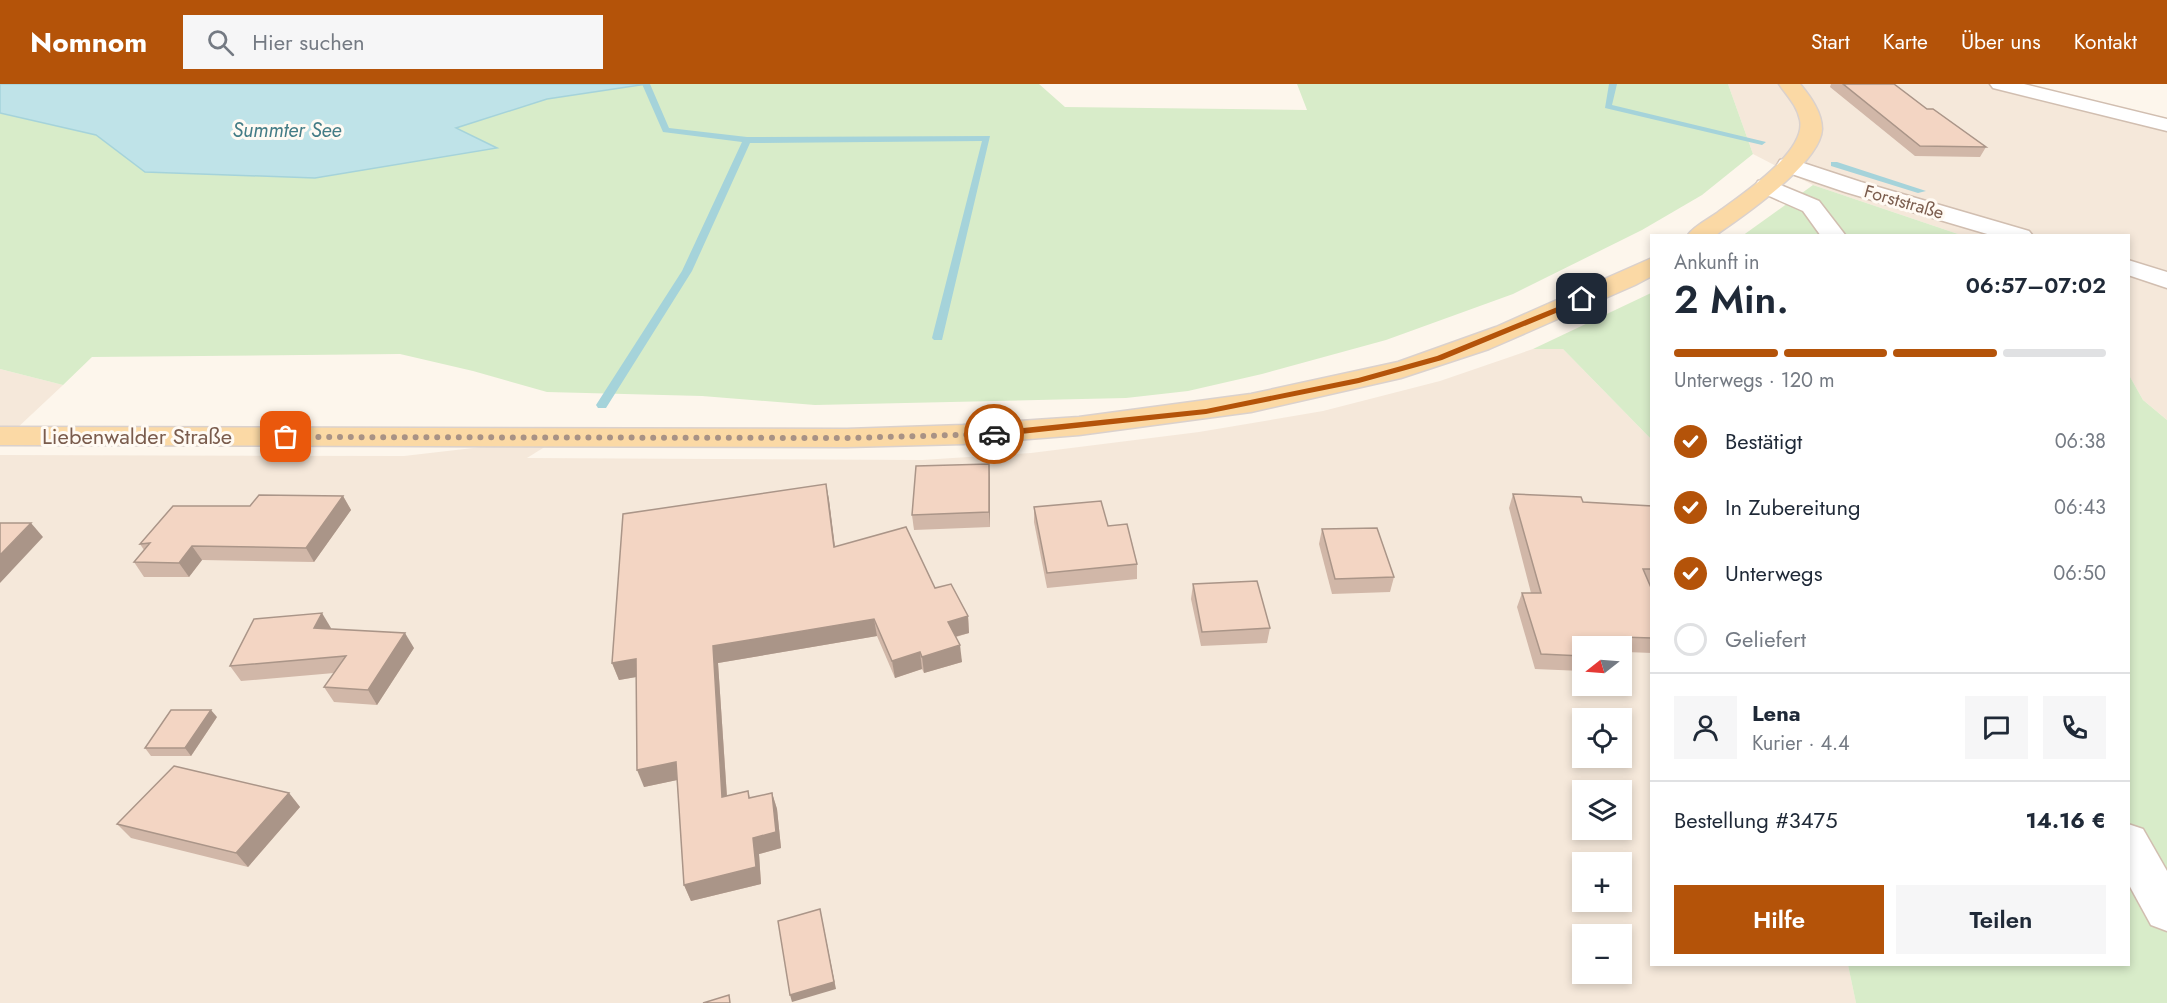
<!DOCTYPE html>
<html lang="de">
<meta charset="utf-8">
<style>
:root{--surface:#fff;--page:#f6f6f7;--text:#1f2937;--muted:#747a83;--line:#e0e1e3;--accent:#b45309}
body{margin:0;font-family:Jost,sans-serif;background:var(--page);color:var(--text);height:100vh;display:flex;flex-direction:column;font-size:22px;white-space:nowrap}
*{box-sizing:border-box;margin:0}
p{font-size:20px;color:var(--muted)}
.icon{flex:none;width:33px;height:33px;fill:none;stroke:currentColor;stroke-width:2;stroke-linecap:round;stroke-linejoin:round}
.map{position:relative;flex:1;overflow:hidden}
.side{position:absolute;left:1650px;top:150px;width:480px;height:732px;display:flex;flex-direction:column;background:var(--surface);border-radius:0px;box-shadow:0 3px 9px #0003}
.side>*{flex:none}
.needle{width:39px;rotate:253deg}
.fabs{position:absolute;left:1572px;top:552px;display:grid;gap:12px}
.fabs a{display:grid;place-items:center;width:60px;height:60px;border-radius:0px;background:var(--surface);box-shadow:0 3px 9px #0003;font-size:30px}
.pin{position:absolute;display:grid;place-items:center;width:51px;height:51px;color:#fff;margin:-26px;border-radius:12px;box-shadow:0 3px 9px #0006}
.courier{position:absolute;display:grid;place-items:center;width:60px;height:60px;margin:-30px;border:4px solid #b45309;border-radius:50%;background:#fff;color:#222;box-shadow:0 2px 8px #0007}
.summary em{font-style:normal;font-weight:600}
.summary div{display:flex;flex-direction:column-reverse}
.summary{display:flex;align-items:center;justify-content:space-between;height:102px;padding:0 24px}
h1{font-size:39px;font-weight:600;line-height:45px}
.bar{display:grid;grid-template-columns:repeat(4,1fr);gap:9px 6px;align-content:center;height:72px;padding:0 24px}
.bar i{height:8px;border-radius:4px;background:var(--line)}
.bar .on{background:var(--accent)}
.bar p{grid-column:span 4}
.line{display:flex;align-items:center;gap:15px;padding:0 24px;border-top:2px solid var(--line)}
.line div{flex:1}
.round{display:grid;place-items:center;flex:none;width:63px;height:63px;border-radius:0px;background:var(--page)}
ol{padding:0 24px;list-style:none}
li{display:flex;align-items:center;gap:18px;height:66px}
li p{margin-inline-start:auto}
li .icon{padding:6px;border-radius:50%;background:var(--accent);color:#fff;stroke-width:4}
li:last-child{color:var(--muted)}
li i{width:33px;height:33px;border:3px solid var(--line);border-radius:50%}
.action{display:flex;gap:12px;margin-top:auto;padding:12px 24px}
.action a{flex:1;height:69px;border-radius:0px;background:var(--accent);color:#fff;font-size:24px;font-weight:600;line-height:69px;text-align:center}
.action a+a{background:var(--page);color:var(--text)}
header{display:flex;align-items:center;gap:36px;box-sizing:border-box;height:84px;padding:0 30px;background:var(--accent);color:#fff}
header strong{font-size:28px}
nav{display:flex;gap:33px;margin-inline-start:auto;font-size:21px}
.search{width:420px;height:54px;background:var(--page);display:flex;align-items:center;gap:15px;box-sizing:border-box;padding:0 21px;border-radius:0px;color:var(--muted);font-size:22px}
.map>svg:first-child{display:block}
.residential{fill:#f5e8da;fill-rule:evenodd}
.green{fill:#d8ecc9}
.water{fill:#bfe3e8;stroke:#a5d3da;stroke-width:1.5}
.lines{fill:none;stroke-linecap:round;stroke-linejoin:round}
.stream{fill:#a5d3da;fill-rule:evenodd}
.minor-casing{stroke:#d1beb0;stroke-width:3}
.major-casing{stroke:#dad1cd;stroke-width:3}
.minor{fill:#fff;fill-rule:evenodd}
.major{fill:#fbd9a5;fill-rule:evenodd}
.wall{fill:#d1b7a8}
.shaded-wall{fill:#aa9588}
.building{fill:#f3d5c3;stroke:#aa9588;stroke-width:1.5}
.route{fill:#b45309}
.done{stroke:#a89285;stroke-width:6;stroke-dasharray:0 10.8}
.labels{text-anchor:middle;stroke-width:6;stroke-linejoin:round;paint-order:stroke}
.far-street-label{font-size:18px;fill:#7a5c4d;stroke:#fffaf3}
.far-water-label{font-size:20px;font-style:italic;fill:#437c86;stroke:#fffaf3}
.street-label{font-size:22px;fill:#7a5c4d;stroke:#fffaf3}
</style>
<header>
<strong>Nomnom</strong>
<div class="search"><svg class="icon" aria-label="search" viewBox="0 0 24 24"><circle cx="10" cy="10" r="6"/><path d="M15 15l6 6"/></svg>Hier suchen</div>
<nav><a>Start</a><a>Karte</a><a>Über uns</a><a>Kontakt</a></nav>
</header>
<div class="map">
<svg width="2167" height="919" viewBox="0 0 2167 919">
<rect width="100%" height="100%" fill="#fdf6ec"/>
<g class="residential">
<path d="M1728,0h294l145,35v301l-24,-20 -14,-25 -1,-139 -167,-1 -148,-50 -60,-31z"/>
<path d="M1533,265h30l88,90 1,525 196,1 8,38h-1856v-548l404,1 155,-18 -32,20 395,2 109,-7 168,-21 124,-21 117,-30zM1582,562h40v40h-40zM1582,634h40v40h-40zM1582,706h40v40h-40zM1582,778h40v40h-40zM1582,850h40v40h-40z"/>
<path d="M0,285l63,16 -63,59z"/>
</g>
<g class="green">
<path d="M647,0h392l26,23 242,3 -10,-26h431l25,70 -51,41 -60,35 -129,64 -127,46 -124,34 -74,17 -62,7 -311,7 -113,-9 -155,-4 -74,-21 -73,-17 -308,3 -29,28 -63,-16v-256l96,22 49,37 351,-24 -41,-20 92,-29z"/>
<path d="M1813,101l148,50 -219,1z"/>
<path d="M1651,209v146l-88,-90h-30z"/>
<path d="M2129,291l14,25 24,20v583h-311l-8,-38 280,-1z"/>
</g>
<path class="water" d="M0,0h647l-100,15 -91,29 41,20 -182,30 -170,-6 -49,-37 -96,-22z"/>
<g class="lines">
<g class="stream">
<path d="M642,0h8l19,44 78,9 243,-1 -48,204h-8l-2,-2 50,-197 -232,2 -58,128 -86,137h-8l-2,-3 86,-134 60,-129 -79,-10z"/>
<path d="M1609,0h8l-5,21 154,37 -4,3 -157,-37z"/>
<path d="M1831,78h6l89,29 -8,2 -87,-27z"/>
</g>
<g class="minor-casing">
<g id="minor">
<path d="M1990,0h34l143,35v12l-174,-43z"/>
<path d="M1788,74l73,24 168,49 4,5h-39l-149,-44 -65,-22 -3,-5 3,-5z"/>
<path d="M1766,95l53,22 27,35h-25l-18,-25 -45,-20 -3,-5 3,-5z"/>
<path d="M2128,176l39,12v16l-39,-13z"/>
<path d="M2128,740l15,5 24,42v60l-16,-6 -23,-42z"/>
</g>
</g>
<g class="major-casing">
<g id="major">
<path d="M1779,0h21c10,12 22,28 22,45 -1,33 -76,85 -102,103l-5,4h-28c7,-10 20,-16 30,-23 23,-17 90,-61 83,-93 -3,-15 -13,-24 -21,-36z"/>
<path d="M1652,174v18l-17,9 -146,64 -88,29 -150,34 -172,23 -116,9 -116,3 -847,-2v-18l847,2 116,-4 116,-8 172,-23 147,-32 98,-35z"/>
</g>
</g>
<use href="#minor" class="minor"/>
<use href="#major" class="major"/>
</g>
<g class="wall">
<path d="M1831,0h63l33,25 59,38 -6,10 -65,-1 -85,-69z"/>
<path d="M989,380l1,15v48l-76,3 -2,-15z"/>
<path d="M826,400l3,16 6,46 100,42 33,28 1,17 -13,4 6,25 -38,11 -2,-4 -27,9 -18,-42 -159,27 9,133 21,-5 2,7 22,-5 5,16 4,39 -22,6 2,30 -70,17 -7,-16 -7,-105 -33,7 -8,-110 -17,3 -7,-17z"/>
<path d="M1513,410l70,8 69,4v78h-3l3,6v63l-26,-1 2,6 -6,14v-26h-40v25l-47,-2 -18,-62 5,-14h9l-22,-85z"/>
<path d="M343,412l8,14 -37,52 -112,-2 -13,17h-45l-10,-15 10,-12 -4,-6 110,-38z"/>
<path d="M1034,423l74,19 29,38v15l-90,9 -13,-66z"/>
<path d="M1322,445l72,48 -4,15 -58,2 -13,-50z"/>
<path d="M1193,500l77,44 -3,15 -66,3 -10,-47z"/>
<path d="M331,544l-1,1 84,19 -37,57 -43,-3 -10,-15 10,-14 -93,8 -11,-15z"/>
<path d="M217,633l-26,39h-40l-6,-8z"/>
<path d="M289,709l11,14 -52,60 -117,-29 -14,-14z"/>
</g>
<g class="shaded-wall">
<path d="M989,380l1,15v48l-1,-15z"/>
<path d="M826,400l3,16 8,64 -3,-17z"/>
<path d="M343,412l8,14 -37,52 -8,-14z"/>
<path d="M31,439l12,14 -43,46v-28z"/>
<path d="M192,462l10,14 -13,17 -10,-14z"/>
<path d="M322,529l9,15 -7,15 -10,-15z"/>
<path d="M968,532l1,17 -19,5 -2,-16z"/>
<path d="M874,535l3,17 -159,27 10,150 -6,-16 -9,-151z"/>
<path d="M405,549l9,15 -37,57 -9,-15z"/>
<path d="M960,561l2,17 -38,11 -2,-16z"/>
<path d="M920,568l2,17 -27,9 -3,-17z"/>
<path d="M636,575l6,17 -23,4 -7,-17z"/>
<path d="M211,626l6,7 -26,39 -6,-8z"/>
<path d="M676,678l6,17 -38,8 -7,-17z"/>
<path d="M289,709l11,14 -52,60 -12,-14z"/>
<path d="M772,709l5,16 4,39 -22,6 2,30 -70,17 -7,-16z"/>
<path d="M820,825l16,80 -44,13 -2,-7z"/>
</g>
<g class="building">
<path d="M1843,0h51l33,25h6l53,38 -66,-1z"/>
<path d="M989,380v48l-77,3 4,-49z"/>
<path d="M826,400l8,63 72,-20 29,61 16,-4 17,32 -20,6 12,23 -38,12 -2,-5 -28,9 -18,-42 -161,27 9,151 26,-6 1,7 23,-5 4,39 -23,6 3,29 -72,18 -8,-123 -39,8 -1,-111 -24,4 11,-149z"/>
<path d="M1513,410l68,3 2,5 69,4v63h-9l9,21v48l-31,-1 7,21 -6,-1v-11h-40v10l-41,-2 -19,-61h19z"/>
<path d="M259,411l84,1 -37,52 -114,-2 -13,17 -45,-1 16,-19 -10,1 33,-38h77z"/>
<path d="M1101,417l7,25 19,-2 10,40 -90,9 -13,-66z"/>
<path d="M0,439h31l-31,32z"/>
<path d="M1377,444l17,49 -59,2 -13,-50z"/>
<path d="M1257,497l13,47 -68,4 -9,-48z"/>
<path d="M322,529l-8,15 91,5 -37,57 -44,-3 22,-31 -116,10 24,-47z"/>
<path d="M171,626h40l-26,38h-40z"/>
<path d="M174,682l115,27 -53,60 -119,-29z"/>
<path d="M820,825l14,73 -44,13 -12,-74z"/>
<path d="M729,911l1,8h-27z"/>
</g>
<path class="route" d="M1582,213l3,1v3l-143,59 -83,23 -153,31 -212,23 -5,-3 5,-3 212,-22 152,-31 79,-22z"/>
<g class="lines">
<path class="done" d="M286,353l561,1 147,-4"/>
</g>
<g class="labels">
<g class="far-street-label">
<text transform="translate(1904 118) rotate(16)" y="6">Forststraße</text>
</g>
<g class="far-water-label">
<text x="287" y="53">Summter See</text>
</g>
<g class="street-label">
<text x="137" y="360">Liebenwalder Straße</text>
</g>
</g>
</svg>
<div class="fabs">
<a><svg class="needle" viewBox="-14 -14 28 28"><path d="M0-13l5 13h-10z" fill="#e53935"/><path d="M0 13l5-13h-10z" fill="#747a83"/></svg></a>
<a><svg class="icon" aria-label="locate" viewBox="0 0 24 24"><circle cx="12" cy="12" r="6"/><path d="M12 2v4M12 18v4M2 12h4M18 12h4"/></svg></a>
<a><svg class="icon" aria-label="layers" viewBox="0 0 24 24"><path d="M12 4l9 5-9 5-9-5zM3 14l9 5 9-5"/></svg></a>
<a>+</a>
<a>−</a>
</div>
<div class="pin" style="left:286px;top:353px;background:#ea580c"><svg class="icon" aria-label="bag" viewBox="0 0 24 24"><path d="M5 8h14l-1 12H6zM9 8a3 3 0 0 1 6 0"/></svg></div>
<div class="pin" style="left:1582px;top:215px;background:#1f2937"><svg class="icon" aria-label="home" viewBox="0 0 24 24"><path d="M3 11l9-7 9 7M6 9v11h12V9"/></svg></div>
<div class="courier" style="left:994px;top:350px"><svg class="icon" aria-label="car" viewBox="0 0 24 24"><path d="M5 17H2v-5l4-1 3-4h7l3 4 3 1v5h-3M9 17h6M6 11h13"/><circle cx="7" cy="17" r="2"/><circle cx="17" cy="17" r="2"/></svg></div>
<section class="side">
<div class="summary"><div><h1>2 Min.</h1><p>Ankunft in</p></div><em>06:57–07:02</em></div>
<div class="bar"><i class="on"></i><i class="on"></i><i class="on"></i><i></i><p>Unterwegs · 120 m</p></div>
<ol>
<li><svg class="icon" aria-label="check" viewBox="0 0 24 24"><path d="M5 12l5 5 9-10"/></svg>Bestätigt<p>06:38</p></li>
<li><svg class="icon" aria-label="check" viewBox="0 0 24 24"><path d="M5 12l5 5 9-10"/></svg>In Zubereitung<p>06:43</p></li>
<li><svg class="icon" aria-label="check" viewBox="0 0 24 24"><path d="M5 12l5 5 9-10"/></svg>Unterwegs<p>06:50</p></li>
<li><i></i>Geliefert</li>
</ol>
<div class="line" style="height:108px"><a class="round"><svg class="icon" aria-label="person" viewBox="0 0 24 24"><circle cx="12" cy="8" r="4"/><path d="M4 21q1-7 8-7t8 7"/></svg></a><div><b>Lena</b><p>Kurier · 4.4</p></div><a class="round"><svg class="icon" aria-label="chat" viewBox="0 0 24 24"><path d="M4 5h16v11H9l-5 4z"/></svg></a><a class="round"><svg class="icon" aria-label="phone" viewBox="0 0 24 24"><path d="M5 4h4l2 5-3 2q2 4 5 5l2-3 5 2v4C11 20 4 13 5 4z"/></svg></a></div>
<div class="line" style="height:78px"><div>Bestellung #3475</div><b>14.16 €</b></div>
<div class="action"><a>Hilfe</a><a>Teilen</a></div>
</section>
</div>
